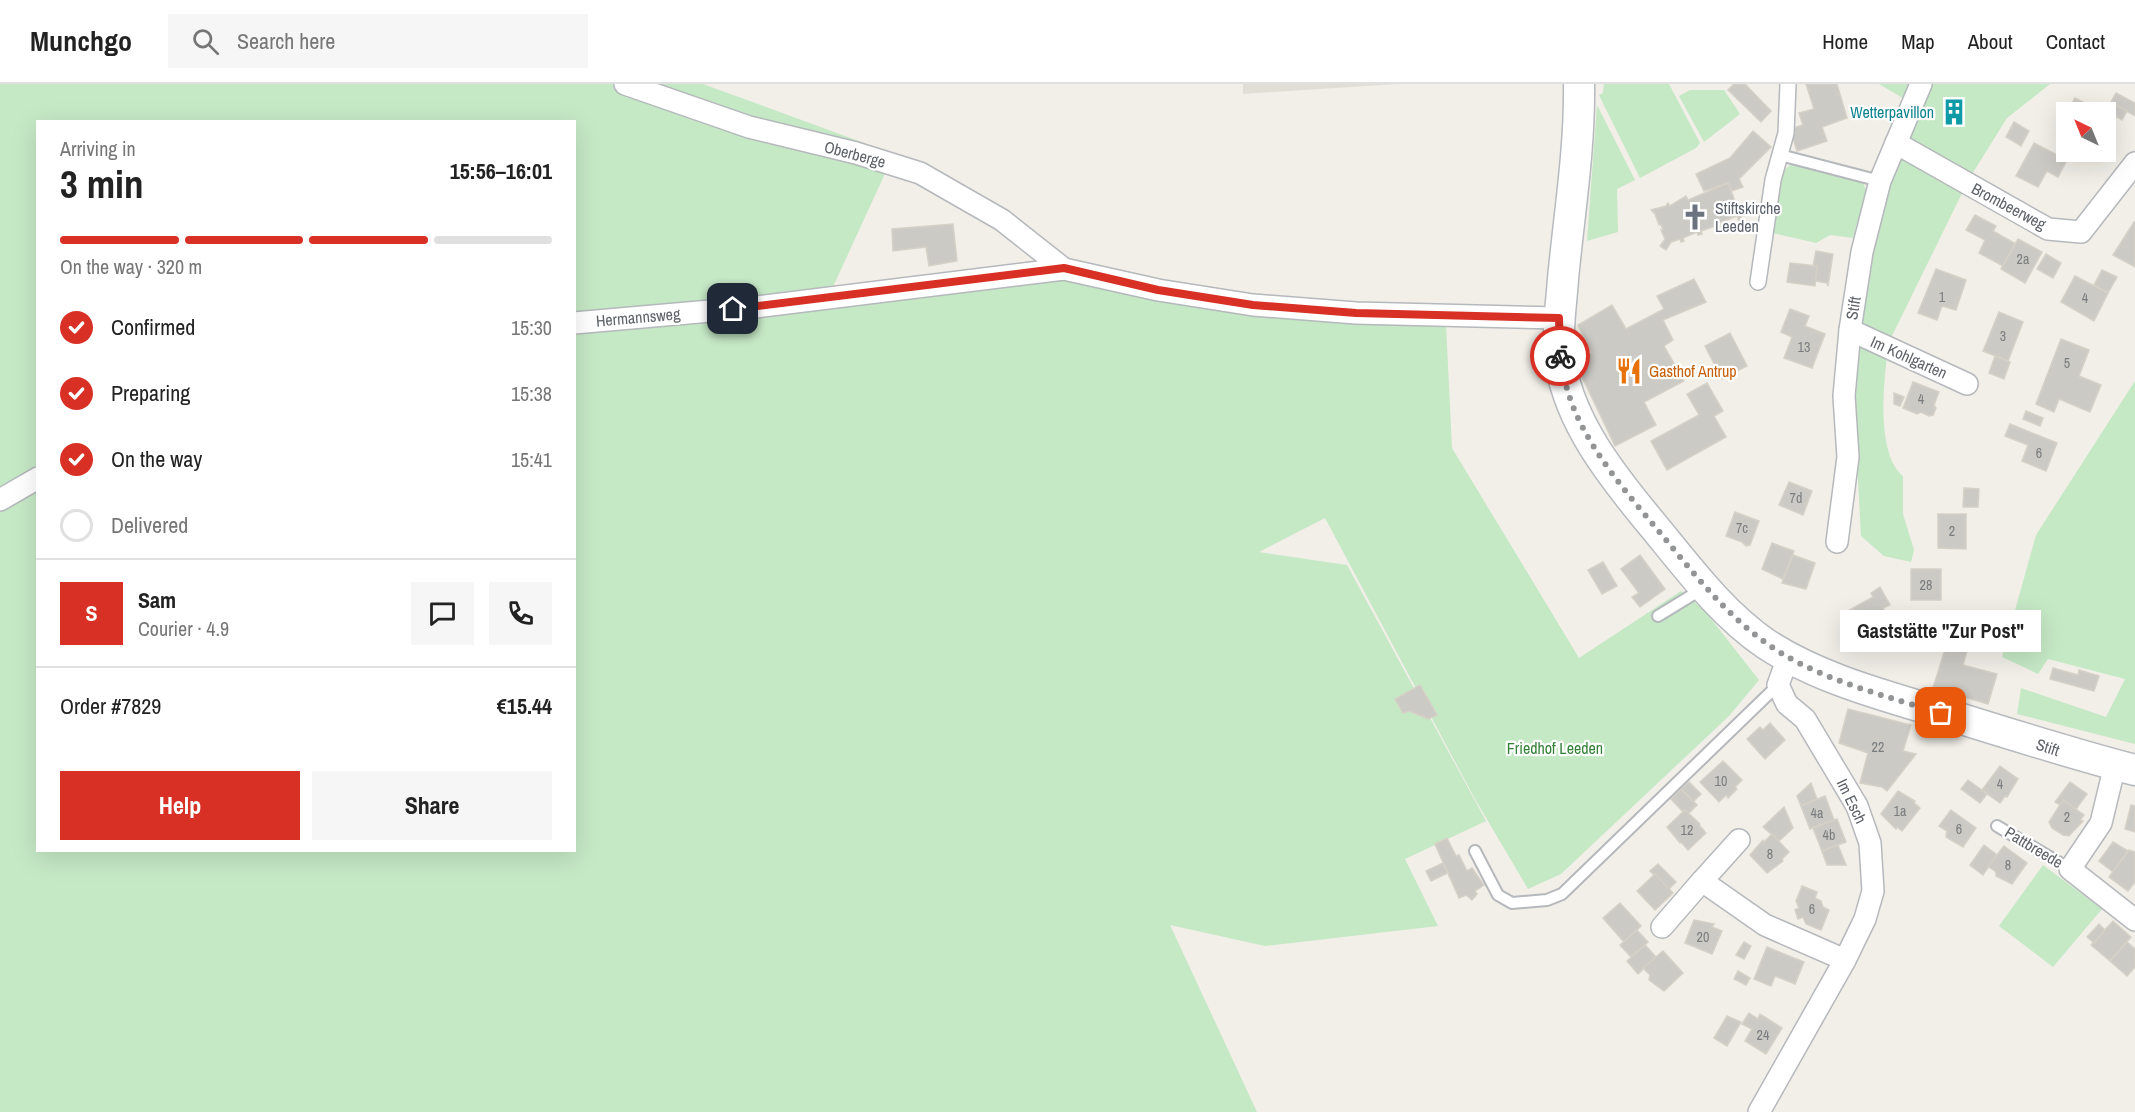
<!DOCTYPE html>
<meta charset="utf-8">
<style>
:root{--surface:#fff;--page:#f6f6f6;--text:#222;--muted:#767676;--line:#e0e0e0;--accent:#d93025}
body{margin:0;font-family:"Archivo Narrow",sans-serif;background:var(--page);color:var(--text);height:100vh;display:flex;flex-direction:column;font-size:22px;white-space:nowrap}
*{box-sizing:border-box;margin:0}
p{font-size:20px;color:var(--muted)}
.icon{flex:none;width:33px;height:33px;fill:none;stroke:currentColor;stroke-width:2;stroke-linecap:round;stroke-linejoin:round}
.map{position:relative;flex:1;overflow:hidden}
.details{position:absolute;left:36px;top:36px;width:540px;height:732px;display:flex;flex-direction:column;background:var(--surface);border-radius:0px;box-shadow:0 6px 24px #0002}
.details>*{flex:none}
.needle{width:39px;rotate:317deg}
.fabs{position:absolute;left:2056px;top:18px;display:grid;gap:12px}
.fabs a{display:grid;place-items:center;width:60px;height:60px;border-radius:0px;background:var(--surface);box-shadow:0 6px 24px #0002;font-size:30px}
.pin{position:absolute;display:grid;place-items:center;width:51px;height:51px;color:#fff;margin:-26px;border-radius:12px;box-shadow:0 3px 9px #0006}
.courier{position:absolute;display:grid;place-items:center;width:60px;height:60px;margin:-30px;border:4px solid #d93025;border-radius:50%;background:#fff;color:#222;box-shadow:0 2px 8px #0007}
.bubble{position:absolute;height:42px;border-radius:0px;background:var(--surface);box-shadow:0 6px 24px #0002;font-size:20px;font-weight:700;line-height:42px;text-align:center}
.overview em{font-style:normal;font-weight:700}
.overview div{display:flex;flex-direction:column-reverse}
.overview{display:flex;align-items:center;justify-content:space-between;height:102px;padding:0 24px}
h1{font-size:39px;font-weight:700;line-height:45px}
.bar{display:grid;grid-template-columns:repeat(4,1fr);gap:9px 6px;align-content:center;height:72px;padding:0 24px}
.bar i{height:8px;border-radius:4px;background:var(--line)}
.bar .on{background:var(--accent)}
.bar p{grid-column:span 4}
.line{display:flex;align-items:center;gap:15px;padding:0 24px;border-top:2px solid var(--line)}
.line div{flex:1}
.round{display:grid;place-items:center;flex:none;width:63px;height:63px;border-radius:0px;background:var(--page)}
ol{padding:0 24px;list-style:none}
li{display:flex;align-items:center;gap:18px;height:66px}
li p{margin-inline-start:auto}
li .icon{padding:6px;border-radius:50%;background:var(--accent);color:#fff;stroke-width:4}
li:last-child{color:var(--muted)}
li i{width:33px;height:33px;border:3px solid var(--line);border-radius:50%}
.action{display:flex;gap:12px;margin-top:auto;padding:12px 24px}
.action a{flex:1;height:69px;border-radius:0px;background:var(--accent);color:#fff;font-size:24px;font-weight:700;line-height:69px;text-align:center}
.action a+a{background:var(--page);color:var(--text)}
header{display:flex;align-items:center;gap:36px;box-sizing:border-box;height:84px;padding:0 30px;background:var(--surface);border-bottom:2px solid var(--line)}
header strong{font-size:28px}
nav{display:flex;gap:33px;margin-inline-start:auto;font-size:21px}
.search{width:420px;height:54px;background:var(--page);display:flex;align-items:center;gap:15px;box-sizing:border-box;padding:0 21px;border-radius:0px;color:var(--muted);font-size:22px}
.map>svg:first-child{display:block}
.education{fill:#e1ded6}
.green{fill:#c5e8c5;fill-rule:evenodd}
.building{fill:#cccac5;stroke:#d6d1c6;stroke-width:1.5}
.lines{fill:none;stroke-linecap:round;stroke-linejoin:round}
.service-casing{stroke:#b5b8bc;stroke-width:14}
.pedestrian-casing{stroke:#b5b8bc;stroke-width:18}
.minor-casing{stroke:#b5b8bc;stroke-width:24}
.secondary-casing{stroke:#b6babf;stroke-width:33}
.service{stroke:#fff;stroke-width:10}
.pedestrian{stroke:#fff;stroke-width:15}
.minor{stroke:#fff;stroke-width:21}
.secondary{stroke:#fff;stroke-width:30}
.done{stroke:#929495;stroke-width:6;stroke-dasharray:0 10.8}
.route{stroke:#d93025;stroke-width:8}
.labels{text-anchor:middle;stroke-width:4.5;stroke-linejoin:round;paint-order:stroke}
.number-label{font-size:14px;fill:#7a7d7f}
.culture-label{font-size:16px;fill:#0d838f;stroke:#fff;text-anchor:end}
.street-label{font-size:16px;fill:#5f6368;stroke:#fff}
.worship-label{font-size:16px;fill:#5b616d;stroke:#fff;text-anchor:start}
.food-label{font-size:16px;fill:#c56008;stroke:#fff;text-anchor:start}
.park-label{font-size:16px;fill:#348238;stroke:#fff}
</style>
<header>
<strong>Munchgo</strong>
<div class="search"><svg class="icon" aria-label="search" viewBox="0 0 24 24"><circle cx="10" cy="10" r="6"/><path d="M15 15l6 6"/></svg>Search here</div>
<nav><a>Home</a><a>Map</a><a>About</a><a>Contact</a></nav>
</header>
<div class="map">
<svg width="2135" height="1028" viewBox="0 0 2135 1028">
<rect width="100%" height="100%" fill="#f1efe8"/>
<path class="education" d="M1243,0h153l-153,10z"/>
<g class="green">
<path d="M0,0h703l191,70 -62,135 231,-10 383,45 6,124 127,210 102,-67 23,19 55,70 -30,36 -168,158 -33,15 -53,-90 -150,-281 -66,34 88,13 139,256 -81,38 33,67 -173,20 -95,-21 87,187h-1257zM38,38h536v728h-536z"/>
<path d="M1604,0h65l31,59 -4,5 -56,30 -41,-83 4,-2z"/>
<path d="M1879,0h171l-43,34 -38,61 -80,163 -32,-15 30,-144 31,-76z"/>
<path d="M1690,6h34l16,24 -36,28 -25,-46z"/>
<path d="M1597,21l38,75 -18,9 1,43 -31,9z"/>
<path d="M1792,80l71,19 3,7 -13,48 -23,-3 -14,8 -43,-10 -1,-10 10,-52z"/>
<path d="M1862,263l25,10c-4,31 -10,98 16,119v38l11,36 -3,12 -27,-6 -23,-20 -8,-149 4,-39z"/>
<path d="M2135,297v363l-118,-30 4,-26 85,29 19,-38 -77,-20 -10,15 -36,-17 34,-122z"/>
<path d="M2043,781l59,44 -49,58 -54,-41z"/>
</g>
<g class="building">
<path d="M1734,0h11l26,27 -10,11 -33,-32z"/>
<path d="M1806,0h31l10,34 -25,9 5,14 -30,10 -7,-22 13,-4 -4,-12 15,-4z"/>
<path d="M2116,9l19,10v13l-24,-14z"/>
<path d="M2075,14l27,14h-35z"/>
<circle cx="1954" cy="25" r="10"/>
<path d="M2111,18l16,9 -5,9 -16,-9z"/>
<path d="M2014,38l15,9 -8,15 -15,-9z"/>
<path d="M1753,47l18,16 -32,32 4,8 -12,4 -3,-8 -24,8 -8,-17 34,-16z"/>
<path d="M2034,59l33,17 -9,17 -11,-6 -9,16 -22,-11z"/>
<path d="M1728,99l9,23 2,-1 3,14 -3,2 -2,-5 -18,7 1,4 -4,1 -1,-2 -14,5 1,3 -4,1 -1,-3 -14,6 1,3 -3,1 -1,-3 -9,3 -5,8 -6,-4 5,-7 -4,-9h2l-2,-6 -2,1 -4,-11 -4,-4 15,-4 2,-3 2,3 16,-10 2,4z"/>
<path d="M1975,131l21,11 -3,5 23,13 -13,22 -24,-13 6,-13 -19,-10z"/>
<path d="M2134,138l1,1v44l-22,-12z"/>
<path d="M953,140l4,37 -28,5 -3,-19 -33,4 -1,-22z"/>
<path d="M2018,155l24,13 -17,31 -24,-14z"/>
<path d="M1816,167l17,3 -5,32 -1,-3 -12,-2 2,-15h-4z"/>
<path d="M2046,170l15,9 -8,15 -16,-9z"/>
<path d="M1790,179l27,3 -2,20 -28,-4z"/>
<path d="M1936,185l30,11 -10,30 -14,-4 -5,14 -19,-7z"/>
<path d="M2102,186l15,7 -9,16 -14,-8z"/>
<path d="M2075,192l33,17 -14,28 -33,-19z"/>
<path d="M1694,195l12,23 -43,18 10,20 -9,6 20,35 -40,21 12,23 -41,21 -40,-84 17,-9 -14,-28 34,-20 14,24 38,-20 -7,-13z"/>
<path d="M1790,225l19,7 -4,10 20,8 -13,34 -28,-10 8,-21 -11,-5z"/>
<path d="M1999,228l24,10 -15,39 -25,-10z"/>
<path d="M1730,249l17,33 -25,13 -17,-33z"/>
<path d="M2061,255l28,11 -10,26 22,9 -11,27 -31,-13 -5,13 -18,-8z"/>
<path d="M1995,272l15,6 -6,17 -15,-6z"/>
<path d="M1913,298l26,10 -5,13 2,3 -3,7 -4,1 -8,-4 -4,2 -14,-6z"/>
<path d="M1707,299l16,28 -9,5 12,21 -59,33 -16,-29 48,-26 -12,-21z"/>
<path d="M1894,309l10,4 -4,9 -6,-2z"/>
<path d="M2026,327l17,7 -3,8 -17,-7z"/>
<path d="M2010,340l47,19 -11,28 -24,-10 6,-16 -23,-9z"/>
<path d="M1789,398l23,9 -9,24 -24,-10z"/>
<path d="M1964,404l15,1 -1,18h-15z"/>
<path d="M1735,428l24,9 -9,24 -4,1 -4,-4 -16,-6z"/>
<path d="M1938,430h28v35l-28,-1z"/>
<path d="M1772,459l22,8 -11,28 -21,-10z"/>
<path d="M1640,471l25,34 -25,18 -8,-10 7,-4 -18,-24z"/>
<path d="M1793,471l22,8 -9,26 -24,-6z"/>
<path d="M1603,478l14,24 -15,8 -14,-24z"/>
<rect x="1911" y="485" width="30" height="31"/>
<path d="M1880,503l10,18 -7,3 7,12 -30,17 -14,-25 27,-15 -2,-4z"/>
<path d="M1980,536l10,2 -5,16 -10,-2z"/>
<path d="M1952,543l20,6 -9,32 34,9 -9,30 -55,-16z"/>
<path d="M2053,584l25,7 1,-5 20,6 -5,15 -44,-12z"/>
<path d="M1420,601l17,30 -9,4 -19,-8 -6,2 -8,-14z"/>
<path d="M1848,625l63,16 -8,26 13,3 -29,37 -5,-4 -22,-4 8,-30 -29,-10z"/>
<path d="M1770,639l15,17 -20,19 -18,-20 13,-12 3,3z"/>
<path d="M1723,677l19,19 -7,7 2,2 -9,9 -2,-3 -7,7 -19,-20z"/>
<path d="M2000,682l18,13 -11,18 -2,-1 -5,7 -18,-13z"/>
<path d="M1968,696l19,14 -7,9 -19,-14z"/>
<path d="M1689,698l12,12 -8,8 -12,-13z"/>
<path d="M2070,698l17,12 -11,15 -13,-9 -3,5 -5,-3z"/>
<path d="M1811,699l6,16 -16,7 -4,-10z"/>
<path d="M1681,705l16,16 -9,9 -3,-4 -2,2 -12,-13z"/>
<path d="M1898,707l17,10 -1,2 6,5 -18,23 -5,-4 -1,2 -15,-15z"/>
<path d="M1825,712l9,24 -24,9 -9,-23z"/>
<path d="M2063,716l21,15 -4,5 3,1 -14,15 -6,-1 -11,-7 -3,-6z"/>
<path d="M2131,721l4,1v26l-10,-3z"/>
<path d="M1784,723l9,21 -14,13 -16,-14z"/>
<path d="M1685,726l15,14 -1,1 7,8 -18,17 -7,-8 -1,1 -13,-16z"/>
<path d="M1951,726l25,18 -13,19 -17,-10 1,-6 -8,-5z"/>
<path d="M1837,735l9,23 -24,9 -9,-23z"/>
<path d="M1772,750l17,18 -7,7 1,2 -16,12 -17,-18 13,-15 1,2z"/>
<path d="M1447,754l9,18 3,-1 8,16 5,-3 12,17 -9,6 2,3 -5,6 -6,-5 -7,3 -24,-54z"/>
<path d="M2113,758l15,9 -15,21 -14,-11z"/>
<path d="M1838,761l8,20h-19l-5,-14z"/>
<path d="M1984,761l13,10 -14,20 -13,-10z"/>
<path d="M2004,762l23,17 -15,21 -16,-8v-4l-8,-6z"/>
<path d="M2129,766l6,2v30l-7,9 -19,-14z"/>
<path d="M1443,779l5,10 -17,8 -5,-10z"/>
<path d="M1658,780l18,18 -7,7 -19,-18z"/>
<path d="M1655,790l18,19 -18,17 -18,-19z"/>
<path d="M1802,802l15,6 -2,6 6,3 2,6 6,3 -8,20 -15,-6 -3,-7 -5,2 -3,-9 4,-2 -3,-7z"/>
<path d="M1620,819l21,23 -17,16 -21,-24z"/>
<path d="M1694,836l20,4 -2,3 10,4 -10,23 -27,-11z"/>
<path d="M2113,837l18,16 -21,24 -19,-16z"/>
<path d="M2099,840l6,6 -11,13 -7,-6z"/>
<path d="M1637,846l11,12 -17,15 -11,-12z"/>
<path d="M1744,858l7,4 -7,13 -8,-4z"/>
<path d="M2127,858l8,7v18l-8,9 -17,-15z"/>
<path d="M1645,861l11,12 -18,17 -11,-13z"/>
<path d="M1767,863l37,15 -9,22 -20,-8 -4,10 -17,-7z"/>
<path d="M1663,867l20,22 -19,18 -15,-11 1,-5 -7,-7z"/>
<path d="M1738,887l12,7 -4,7 -12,-6z"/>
<path d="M1749,929l9,6 2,-5 22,14 -16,26 -21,-13 7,-12 -10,-5z"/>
<path d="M1727,932l14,6 -14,24 -13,-8z"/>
</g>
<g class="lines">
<g class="service-casing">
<g id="service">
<path d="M1780,71l100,26"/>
<path d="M1658,532l44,-27"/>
<path d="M1997,742l73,43"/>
<path d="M1475,767l23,44 14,8 35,-3 15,-6 216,-209"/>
</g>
</g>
<g class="pedestrian-casing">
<path id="pedestrian" d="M1758,198l15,-102 13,-47 2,-49"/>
</g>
<g class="minor-casing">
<g id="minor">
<path d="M625,0l124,43 107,26 64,20 82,47 62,49"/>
<path d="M1896,59l152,86 33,3 54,-69"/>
<path d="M574,239l182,-16 308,-38 94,21 95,15 103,8 203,5"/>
<path d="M1850,246l117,54"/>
<path d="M0,416l38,-22"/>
<path d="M1837,458l11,-85 -4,-61 6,-66 12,-78 18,-71 41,-97"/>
<path d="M2115,681l-14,58 -31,46 65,51"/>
<path d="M1702,797l37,-41"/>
<path d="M1662,843l40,-46 63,44 80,35"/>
<path d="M1759,1028l86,-152 20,-41 8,-28 -3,-48 -13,-37 -52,-87 -18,-15 -9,-19 10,-28"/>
</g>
</g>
<g class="secondary-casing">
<path id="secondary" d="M1579,0c1,65 -10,131 -16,195 -2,29 -7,57 -2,87 10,57 49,107 85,151 37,44 72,94 120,127 55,36 124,53 186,72 61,19 121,38 183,54"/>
</g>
<use href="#service" class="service"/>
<use href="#pedestrian" class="pedestrian"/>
<use href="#minor" class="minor"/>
<use href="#secondary" class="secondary"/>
</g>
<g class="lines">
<path class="done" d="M1560,272c3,21 9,43 18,62 19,40 50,77 79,111 39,47 76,96 129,127 45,26 105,42 155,57"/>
<path class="route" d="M733,225l331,-41 94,22 95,15 103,8 203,5 1,38"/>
</g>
<defs>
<g id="building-bare" transform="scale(2.07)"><path d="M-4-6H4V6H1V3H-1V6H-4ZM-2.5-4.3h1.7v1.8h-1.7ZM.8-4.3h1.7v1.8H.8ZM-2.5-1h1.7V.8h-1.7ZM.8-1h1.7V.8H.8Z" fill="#0f9aa8" stroke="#fff" stroke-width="2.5" paint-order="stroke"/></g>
<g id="church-bare" transform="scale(2.07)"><path d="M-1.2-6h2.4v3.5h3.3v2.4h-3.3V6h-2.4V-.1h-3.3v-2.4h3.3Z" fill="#6b7280" stroke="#fff" stroke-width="2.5" paint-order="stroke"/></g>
<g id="restaurant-bare" transform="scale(2.07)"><path d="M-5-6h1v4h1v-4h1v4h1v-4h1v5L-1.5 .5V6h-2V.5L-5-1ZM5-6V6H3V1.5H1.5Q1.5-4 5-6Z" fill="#e8710a" stroke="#fff" stroke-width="2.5" paint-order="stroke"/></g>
</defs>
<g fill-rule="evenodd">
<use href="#building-bare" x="1954" y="28"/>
<use href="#church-bare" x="1695" y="133"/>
<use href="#restaurant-bare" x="1629" y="287"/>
</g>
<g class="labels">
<g class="number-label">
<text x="2023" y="180">2a</text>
<text x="1942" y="218">1</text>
<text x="2085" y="219">4</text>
<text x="2003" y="257">3</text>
<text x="1804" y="268">13</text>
<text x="2067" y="284">5</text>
<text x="1921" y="320">4</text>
<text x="2039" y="374">6</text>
<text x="1796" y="419">7d</text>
<text x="1742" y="449">7c</text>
<text x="1952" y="452">2</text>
<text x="1926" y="506">28</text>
<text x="1878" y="668">22</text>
<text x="1721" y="702">10</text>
<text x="2000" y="705">4</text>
<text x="1900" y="732">1a</text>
<text x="1817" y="734">4a</text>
<text x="2067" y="738">2</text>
<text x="1959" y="750">6</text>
<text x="1687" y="751">12</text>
<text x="1829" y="756">4b</text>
<text x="1770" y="775">8</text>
<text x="2008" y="786">8</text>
<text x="1812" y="830">6</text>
<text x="1703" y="858">20</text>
<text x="1763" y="956">24</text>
</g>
<g class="culture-label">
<text x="1934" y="34">Wetterpavillon</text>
</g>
<g class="street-label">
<text transform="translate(855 70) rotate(15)" y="6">Oberberge</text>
<text transform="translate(2009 122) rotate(28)" y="6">Brombeerweg</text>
<text transform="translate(1853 224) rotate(-81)" y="6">Stift</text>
<text transform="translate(638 233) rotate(-5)" y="6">Hermannsweg</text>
<text transform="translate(1909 273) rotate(24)" y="6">Im Kohlgarten</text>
<text transform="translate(2048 663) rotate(18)" y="6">Stift</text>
<text transform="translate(1852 717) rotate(64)" y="6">Im Esch</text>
<text transform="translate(2034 763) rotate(31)" y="6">Pattbreede</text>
</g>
<g class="worship-label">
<text x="1715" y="130">Stiftskirche<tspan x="1715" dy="18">Leeden</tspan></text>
</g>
<g class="food-label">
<text x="1649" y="293">Gasthof Antrup</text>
</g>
<g class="park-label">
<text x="1555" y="670">Friedhof Leeden</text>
</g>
</g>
</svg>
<div class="fabs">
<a><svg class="needle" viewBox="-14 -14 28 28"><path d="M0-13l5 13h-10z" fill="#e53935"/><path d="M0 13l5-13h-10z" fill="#767676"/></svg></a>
</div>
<div class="pin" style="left:1941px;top:629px;background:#ea580c"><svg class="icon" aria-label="bag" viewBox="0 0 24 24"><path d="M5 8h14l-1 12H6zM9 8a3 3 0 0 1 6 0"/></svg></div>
<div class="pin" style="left:733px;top:225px;background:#1f2937"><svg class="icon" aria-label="home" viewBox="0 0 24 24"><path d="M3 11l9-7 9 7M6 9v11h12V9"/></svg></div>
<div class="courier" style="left:1560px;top:272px"><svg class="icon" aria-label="bike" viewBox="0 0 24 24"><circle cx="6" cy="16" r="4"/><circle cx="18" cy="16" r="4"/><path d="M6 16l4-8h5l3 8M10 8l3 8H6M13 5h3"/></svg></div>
<div class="bubble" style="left:1840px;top:526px;width:201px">Gaststätte &quot;Zur Post&quot;</div>
<section class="details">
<div class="overview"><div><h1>3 min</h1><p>Arriving in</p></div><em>15:56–16:01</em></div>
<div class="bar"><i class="on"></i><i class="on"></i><i class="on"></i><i></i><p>On the way · 320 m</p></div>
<ol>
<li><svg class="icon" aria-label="check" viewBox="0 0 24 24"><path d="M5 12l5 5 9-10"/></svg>Confirmed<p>15:30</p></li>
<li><svg class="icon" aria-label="check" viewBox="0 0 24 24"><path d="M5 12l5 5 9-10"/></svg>Preparing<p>15:38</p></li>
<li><svg class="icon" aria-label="check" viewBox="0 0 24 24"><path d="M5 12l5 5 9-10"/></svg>On the way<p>15:41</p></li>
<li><i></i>Delivered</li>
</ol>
<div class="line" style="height:108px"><b class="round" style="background:var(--accent);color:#fff">S</b><div><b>Sam</b><p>Courier · 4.9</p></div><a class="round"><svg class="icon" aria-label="chat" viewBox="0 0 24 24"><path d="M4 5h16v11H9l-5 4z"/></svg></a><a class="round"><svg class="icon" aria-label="phone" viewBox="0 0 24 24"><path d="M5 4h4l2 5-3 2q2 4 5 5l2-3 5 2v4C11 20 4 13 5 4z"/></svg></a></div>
<div class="line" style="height:78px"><div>Order #7829</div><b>€15.44</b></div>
<div class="action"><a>Help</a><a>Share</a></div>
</section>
</div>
